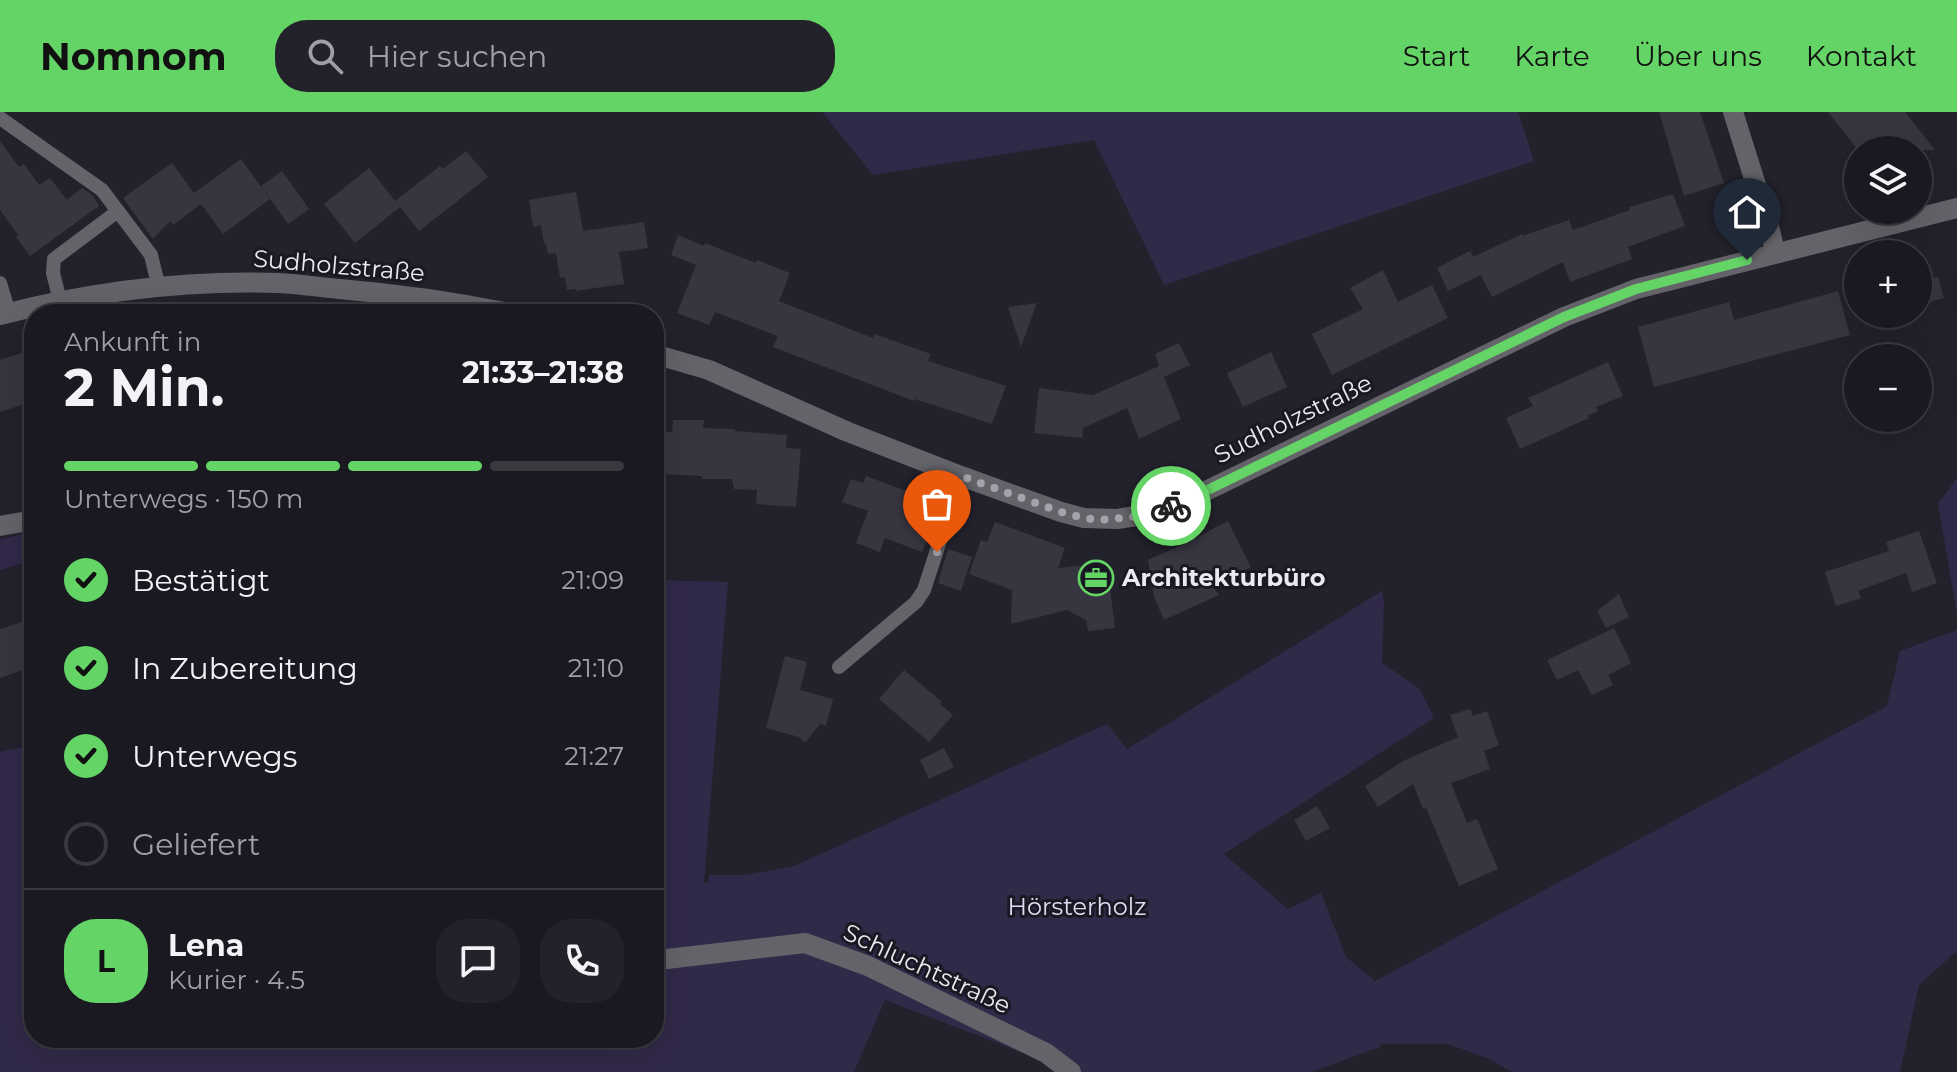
<!DOCTYPE html>
<html lang="de">
<meta charset="utf-8">
<style>
:root{--surface:#1a1921;--page:#23222a;--text:#f1f3f6;--muted:#9fa0a5;--line:#38383f;--accent:#65d467}
body{margin:0;font-family:Montserrat,sans-serif;background:var(--page);color:var(--text);height:100vh;display:flex;flex-direction:column;font-size:30px;white-space:nowrap}
*{box-sizing:border-box;margin:0}
p{font-size:26px;color:var(--muted)}
.icon{flex:none;width:44px;height:44px;fill:none;stroke:currentColor;stroke-width:2;stroke-linecap:round;stroke-linejoin:round}
.map{position:relative;flex:1;overflow:hidden}
.drawer{position:absolute;left:24px;top:192px;width:640px;height:744px;display:flex;flex-direction:column;background:var(--surface);border-radius:32px;box-shadow:0 8px 32px #0002,0 0 0 2px var(--line)}
.drawer>*{flex:none}
.fabs{position:absolute;left:1844px;top:24px;display:grid;gap:16px}
.fabs a{display:grid;place-items:center;width:88px;height:88px;border-radius:50%;background:var(--surface);box-shadow:0 8px 32px #0002,0 0 0 2px var(--line);font-size:40px}
.pin{position:absolute;display:grid;place-items:center;width:68px;height:68px;color:#fff;margin:-82px -34px;border-radius:50% 50% 50% 0;rotate:-45deg;box-shadow:0 0 8px #0007}
.pin .icon{rotate:45deg}
.courier{position:absolute;display:grid;place-items:center;width:80px;height:80px;margin:-40px;border:6px solid #65d467;border-radius:50%;background:#fff;color:#222;box-shadow:0 2px 10px #0007}
.summary em{font-style:normal;font-weight:700}
.summary div{display:flex;flex-direction:column-reverse}
.summary{display:flex;align-items:center;justify-content:space-between;height:136px;padding:0 40px}
h1{font-size:52px;font-weight:700;line-height:60px}
.bar{display:grid;grid-template-columns:repeat(4,1fr);gap:12px 8px;align-content:center;height:96px;padding:0 40px}
.bar i{height:10px;border-radius:6px;background:var(--line)}
.bar .on{background:var(--accent)}
.bar p{grid-column:span 4}
.line{display:flex;align-items:center;gap:20px;padding:0 40px;border-top:2px solid var(--line)}
.line div{flex:1}
.round{display:grid;place-items:center;flex:none;width:84px;height:84px;border-radius:32px;background:var(--page)}
ol{padding:0 40px;list-style:none}
li{display:flex;align-items:center;gap:24px;height:88px}
li p{margin-inline-start:auto}
li .icon{padding:8px;border-radius:50%;background:var(--accent);color:#111;stroke-width:4}
li:last-child{color:var(--muted)}
li i{width:44px;height:44px;border:4px solid var(--line);border-radius:50%}
header{display:flex;align-items:center;gap:48px;box-sizing:border-box;height:112px;padding:0 40px;background:var(--accent);color:#111}
header strong{font-size:38px}
nav{display:flex;gap:44px;margin-inline-start:auto;font-size:28px}
.search{width:560px;height:72px;background:var(--page);display:flex;align-items:center;gap:20px;box-sizing:border-box;padding:0 28px;border-radius:32px;color:var(--muted);font-size:30px}
.map>svg:first-child{display:block}
.green{fill:#312948}
.building{fill:#373540}
.lines{fill:none;stroke-linecap:round;stroke-linejoin:round}
.lane{stroke:#646369;stroke-width:14}
.street{stroke:#646369;stroke-width:20}
.done{stroke:#a4a3ab;stroke-width:8;stroke-dasharray:0 14.4}
.route{stroke:#65d467;stroke-width:10}
.labels{text-anchor:middle;stroke-width:6;stroke-linejoin:round;paint-order:stroke}
.street-label{font-size:24px;fill:#eae9f0;stroke:#1a1822}
.poi-label{font-size:24px;font-weight:bold;fill:#eae9f0;stroke:#1a1822;text-anchor:start}
.park-label{font-size:24px;fill:#dfdbf5;stroke:#1a1822}
</style>
<header>
<strong>Nomnom</strong>
<div class="search"><svg class="icon" aria-label="search" viewBox="0 0 24 24"><circle cx="10" cy="10" r="6"/><path d="M15 15l6 6"/></svg>Hier suchen</div>
<nav><a>Start</a><a>Karte</a><a>Über uns</a><a>Kontakt</a></nav>
</header>
<div class="map">
<svg width="1957" height="960" viewBox="0 0 1957 960">
<rect width="100%" height="100%" fill="#23212c"/>
<g class="green">
<path d="M822,0h696l16,49 -370,124 -70,-145 -221,35z"/>
<path d="M1957,366v135l-19,-109z"/>
<path d="M34,420v28l-34,10v-31z"/>
<path d="M654,468l74,2 -24,301 5,-1v-7h36l49,-9 313,-142 20,25 255,-158 2,12 -2,60 38,26 14,29 -210,136 64,55 33,-16 25,64 29,24 512,-275 13,-55 57,-21v321l-38,34 -19,87h-388l-25,-14 -39,-14h-68v3l-69,25h-238l-188,-72 -31,72h-854v-320l34,-7v293h620z"/>
</g>
<g class="building">
<path d="M1659,0h41l24,71 -40,13z"/>
<path d="M1828,0h77l30,38h-77z"/>
<path d="M0,29l19,26 5,-3 15,21 11,-7 17,22 15,-12 10,7 7,11 -69,50 -14,-19 2,-2 -18,-25z"/>
<path d="M466,39l22,26 -69,54 -19,-24 -45,36 -31,-39 45,-36 26,33 45,-35 3,3z"/>
<path d="M241,47l29,40 -47,35 -22,-30 -28,21 -3,-4 -17,18 -30,-41 49,-35 22,30z"/>
<path d="M282,59l27,38 -21,15 -27,-38z"/>
<path d="M576,80l7,39 61,-9 4,26 -29,4 5,32 -48,7v-2l-9,1 -2,-13 -5,1 -4,-25 -8,1 -2,-10h-2l-3,-19 -8,2 -4,-27z"/>
<path d="M1673,82l12,32 -57,21 4,12 -62,23 -7,-20 -71,35 -11,-22 -33,16 -11,-23 33,-17 3,6 49,-23v2l47,-16 4,10 57,-20 -1,-3z"/>
<path d="M678,123l26,11 1,-3 51,20 1,-3 33,13 -11,28 94,37 1,-4 57,20 -3,7 78,25 -14,38 -77,-25 -1,2 -141,-54 5,-11 -63,-24 -6,13 -32,-12 19,-48 -25,-10z"/>
<path d="M1383,158l15,32 34,-17 16,33 -116,57 -20,-41 51,-25 -13,-21z"/>
<path d="M1938,165l6,21 -26,7v-23z"/>
<path d="M1838,179l12,44 -196,52 -16,-60 91,-25 5,18z"/>
<path d="M1037,191l-16,44 -13,-40z"/>
<path d="M1179,231l11,22 -26,12 17,42 -42,20 -12,-31 -44,20 -1,10 -48,-5 5,-45 54,7 66,-29 -4,-12z"/>
<path d="M34,237v52l-34,11v-52z"/>
<path d="M1271,240l16,35 -44,20 -16,-34z"/>
<path d="M1608,250l15,34 -27,11 2,4 -11,5 2,2 -69,31 -14,-31 27,-12 -5,-8z"/>
<path d="M673,308h31l-1,8 32,1v2l52,4 -1,13 15,1 -5,58 -40,-3 1,-14 -23,-1 -2,-10h-30v-3l-43,-2 1,-14h-6v-29l18,1z"/>
<path d="M866,364l62,23 -3,8 13,5 -16,40 -37,-14 -5,14 -24,-9 12,-32 -26,-9 9,-23 12,4z"/>
<path d="M1228,409l23,46 -23,12 2,4 -15,7 4,5 -55,25 -10,-23 -6,-37 42,-19z"/>
<path d="M995,410l70,26 -7,20 49,-5 8,65 -27,3 -2,-11 -19,-10 -56,14 1,-34 -43,-16 12,-34 6,2z"/>
<path d="M1919,419l18,52 -25,9 -6,-19 -48,18 3,7 -25,8 -11,-34 64,-21 -3,-9z"/>
<path d="M948,437l24,8 -11,34 -23,-8z"/>
<path d="M1619,482l10,23 -23,11 -9,-17z"/>
<path d="M34,506v48l-34,12v-49z"/>
<path d="M1614,516l17,35 -23,12 5,10 -21,10 -14,-25 -21,10 -10,-20z"/>
<path d="M785,544l22,6 -7,28 33,9 -7,27 -6,-2 -15,19 -6,-6 -33,-9z"/>
<path d="M904,558l38,32 -2,2 13,11 -24,27 -50,-43z"/>
<path d="M1470,597l3,7 14,-5 12,34 -15,6 6,18 -39,14 16,40 10,-4 21,50 -39,17 -33,-78 -3,1 -10,-25 -35,23 -13,-21 38,-25 55,-24 -8,-22z"/>
<path d="M944,636l10,19 -25,12 -9,-19z"/>
<path d="M1317,694l13,22 -24,13 -12,-21z"/>
</g>
<g class="lines">
<g class="lane">
<path d="M0,6l102,72 49,65 8,33"/>
<path d="M0,171l9,30"/>
<path d="M60,189l-7,-28 1,-14 64,-48"/>
<path d="M839,555l77,-65 8,-12 37,-114"/>
</g>
<g class="street">
<path d="M1733,0l36,114 6,26"/>
<path d="M0,203c90,-23 185,-35 278,-32 20,1 41,4 61,6 59,5 117,13 175,25"/>
<path d="M654,242l55,16 139,62 113,44 100,36 23,6 33,1 33,-5 35,-13 379,-184 72,-28 321,-81"/>
<path d="M0,414l34,-6"/>
<path d="M658,848l147,-17 63,23 178,87 25,19"/>
</g>
</g>
<g class="lines">
<path class="done" d="M937,440l24,-76 100,36 23,6 16,2 32,-3 39,-11"/>
<path class="route" d="M1171,394l14,-5 379,-184 72,-28 111,-29"/>
</g>
<defs>
<g id="office-ring" transform="scale(1.8)"><circle r="9.5" fill="#1a1822" stroke="#65d467" stroke-width="1.5"/><path d="M-6-3h4V-5.5h4V-3h4V5H-6ZM-1-4.5V-3h2v-1.5ZM-6 0V1H6V0Z" fill="#65d467"/></g>
</defs>
<g fill-rule="evenodd">
<use href="#office-ring" x="1096" y="466"/>
</g>
<g class="labels">
<g class="street-label">
<text transform="translate(339 154) rotate(5)" y="8">Sudholzstraße</text>
<text transform="translate(1293 307) rotate(-26)" y="8">Sudholzstraße</text>
<text transform="translate(927 857) rotate(25)" y="8">Schluchtstraße</text>
</g>
<g class="poi-label">
<text x="1122" y="474">Architekturbüro</text>
</g>
<g class="park-label">
<text x="1077" y="803">Hörsterholz</text>
</g>
</g>
</svg>
<div class="fabs">
<a><svg class="icon" aria-label="layers" viewBox="0 0 24 24"><path d="M12 4l9 5-9 5-9-5zM3 14l9 5 9-5"/></svg></a>
<a>+</a>
<a>−</a>
</div>
<div class="pin" style="left:937px;top:440px;background:#ea580c"><svg class="icon" aria-label="bag" viewBox="0 0 24 24"><path d="M5 8h14l-1 12H6zM9 8a3 3 0 0 1 6 0"/></svg></div>
<div class="pin" style="left:1747px;top:148px;background:#1f2937"><svg class="icon" aria-label="home" viewBox="0 0 24 24"><path d="M3 11l9-7 9 7M6 9v11h12V9"/></svg></div>
<div class="courier" style="left:1171px;top:394px"><svg class="icon" aria-label="bike" viewBox="0 0 24 24"><circle cx="6" cy="16" r="4"/><circle cx="18" cy="16" r="4"/><path d="M6 16l4-8h5l3 8M10 8l3 8H6M13 5h3"/></svg></div>
<section class="drawer">
<div class="summary"><div><h1>2 Min.</h1><p>Ankunft in</p></div><em>21:33–21:38</em></div>
<div class="bar"><i class="on"></i><i class="on"></i><i class="on"></i><i></i><p>Unterwegs · 150 m</p></div>
<ol>
<li><svg class="icon" aria-label="check" viewBox="0 0 24 24"><path d="M5 12l5 5 9-10"/></svg>Bestätigt<p>21:09</p></li>
<li><svg class="icon" aria-label="check" viewBox="0 0 24 24"><path d="M5 12l5 5 9-10"/></svg>In Zubereitung<p>21:10</p></li>
<li><svg class="icon" aria-label="check" viewBox="0 0 24 24"><path d="M5 12l5 5 9-10"/></svg>Unterwegs<p>21:27</p></li>
<li><i></i>Geliefert</li>
</ol>
<div class="line" style="height:144px"><b class="round" style="background:var(--accent);color:#111">L</b><div><b>Lena</b><p>Kurier · 4.5</p></div><a class="round"><svg class="icon" aria-label="chat" viewBox="0 0 24 24"><path d="M4 5h16v11H9l-5 4z"/></svg></a><a class="round"><svg class="icon" aria-label="phone" viewBox="0 0 24 24"><path d="M5 4h4l2 5-3 2q2 4 5 5l2-3 5 2v4C11 20 4 13 5 4z"/></svg></a></div>
</section>
</div>
